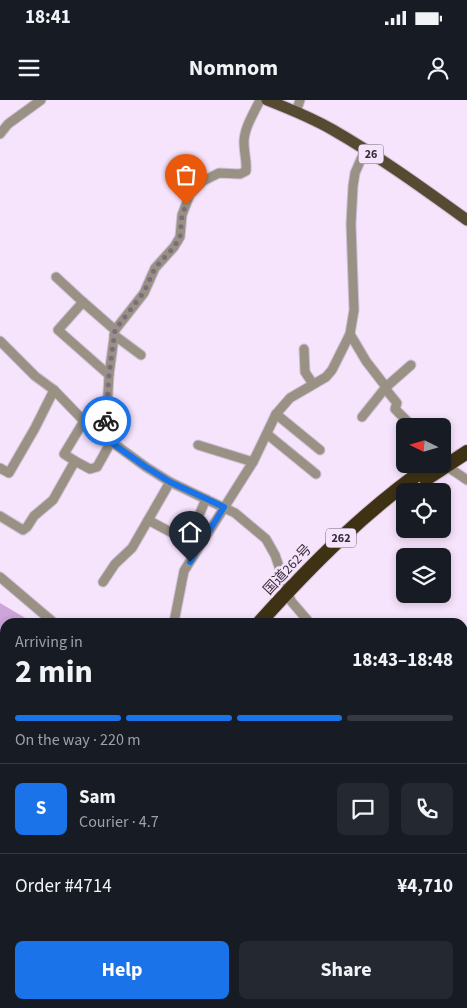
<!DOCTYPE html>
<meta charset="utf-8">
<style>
:root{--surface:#171b24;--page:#242831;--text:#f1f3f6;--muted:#9ea1a6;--line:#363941;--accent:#1a73e8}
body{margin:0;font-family:"Source Sans 3","Noto Sans JP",sans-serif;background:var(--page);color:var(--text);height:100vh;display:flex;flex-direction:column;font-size:19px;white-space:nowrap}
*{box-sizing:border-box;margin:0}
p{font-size:16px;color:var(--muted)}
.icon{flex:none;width:28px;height:28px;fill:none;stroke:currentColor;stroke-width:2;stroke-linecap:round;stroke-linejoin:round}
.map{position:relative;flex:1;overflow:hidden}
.side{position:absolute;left:0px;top:518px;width:468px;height:391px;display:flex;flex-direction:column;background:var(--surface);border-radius:15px 15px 0 0;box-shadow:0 2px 8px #0003}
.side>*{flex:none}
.needle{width:32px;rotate:275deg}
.controls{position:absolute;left:396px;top:318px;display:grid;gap:10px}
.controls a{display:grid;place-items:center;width:55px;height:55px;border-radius:8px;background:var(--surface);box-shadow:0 2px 8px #0003;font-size:25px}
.pin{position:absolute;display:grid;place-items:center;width:42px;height:42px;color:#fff;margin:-51px -21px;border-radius:50% 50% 50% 0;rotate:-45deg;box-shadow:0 0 5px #0007}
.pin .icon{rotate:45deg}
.courier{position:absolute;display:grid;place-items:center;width:50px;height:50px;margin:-25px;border:4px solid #1a73e8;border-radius:50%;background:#fff;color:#222;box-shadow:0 1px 6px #0007}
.summary em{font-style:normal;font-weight:700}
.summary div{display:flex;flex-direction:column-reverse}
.summary{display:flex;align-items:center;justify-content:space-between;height:85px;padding:0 15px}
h1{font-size:32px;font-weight:700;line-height:38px}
.bar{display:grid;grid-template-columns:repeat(4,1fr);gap:8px 5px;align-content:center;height:60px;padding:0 15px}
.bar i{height:6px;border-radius:4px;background:var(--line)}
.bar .on{background:var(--accent)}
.bar p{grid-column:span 4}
.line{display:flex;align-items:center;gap:12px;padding:0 15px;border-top:1px solid var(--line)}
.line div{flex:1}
.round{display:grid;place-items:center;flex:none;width:52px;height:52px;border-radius:8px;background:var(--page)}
.cta{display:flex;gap:10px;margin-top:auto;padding:10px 15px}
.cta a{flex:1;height:58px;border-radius:8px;background:var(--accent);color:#fff;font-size:20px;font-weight:700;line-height:58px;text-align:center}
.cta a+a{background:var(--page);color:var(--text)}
.status{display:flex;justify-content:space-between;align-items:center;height:35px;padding:0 25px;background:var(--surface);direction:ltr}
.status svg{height:14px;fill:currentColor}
header{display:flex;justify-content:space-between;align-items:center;height:65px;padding:0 15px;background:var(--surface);font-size:22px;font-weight:700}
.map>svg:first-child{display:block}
.green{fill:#f3daa7}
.water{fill:#cea4da}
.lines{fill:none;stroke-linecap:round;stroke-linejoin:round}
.minor-casing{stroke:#d0bfd5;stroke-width:11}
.major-casing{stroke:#d0bfd5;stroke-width:13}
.highway-casing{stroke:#d0bfd5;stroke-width:16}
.minor{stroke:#999284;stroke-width:9}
.major{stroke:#564a32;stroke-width:11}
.highway{stroke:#3f3114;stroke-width:14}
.done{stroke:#7a6d7e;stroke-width:5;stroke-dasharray:0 9}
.route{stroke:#1a73e8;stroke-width:6}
.labels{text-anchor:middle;stroke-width:5;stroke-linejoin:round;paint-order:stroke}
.shield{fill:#f6e3fc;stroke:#706474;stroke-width:1}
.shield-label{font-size:12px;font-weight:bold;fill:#372e3a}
.street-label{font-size:14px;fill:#372e3a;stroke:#f6e3fc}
</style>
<div class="status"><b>18:41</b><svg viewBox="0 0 49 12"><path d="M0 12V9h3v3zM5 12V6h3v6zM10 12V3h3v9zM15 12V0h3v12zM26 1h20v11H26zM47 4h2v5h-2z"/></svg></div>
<header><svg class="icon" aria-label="menu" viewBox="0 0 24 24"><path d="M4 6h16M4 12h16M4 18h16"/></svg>Nomnom<svg class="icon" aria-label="person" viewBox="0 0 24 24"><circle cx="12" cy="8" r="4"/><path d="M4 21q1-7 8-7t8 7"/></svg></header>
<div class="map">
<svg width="467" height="908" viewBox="0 0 467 908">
<rect width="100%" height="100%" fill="#f6e3fc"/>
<path class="green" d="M463,833l4,1v74h-467v-48l3,-6h2v50h457z"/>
<path class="water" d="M0,503l32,19h-27v23l-5,-4z"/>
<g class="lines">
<g class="minor-casing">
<g id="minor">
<path d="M296,12l4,-12"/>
<path d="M0,34l8,-10 33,-24"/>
<path d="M56,177l27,25"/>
<path d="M350,234l16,27 20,26 -24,30"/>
<path d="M114,235l27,20"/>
<path d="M0,241l35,35 19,14 30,31 18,14 44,32 24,15 65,31 31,26 9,16 16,46 18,21"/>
<path d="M304,249l1,23 8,12"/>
<path d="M411,265l-25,22 2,5 9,11 -2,6 17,17"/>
<path d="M109,275l-51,-45 25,-28 32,28"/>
<path d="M276,314l44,36"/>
<path d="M267,334l49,40"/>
<path d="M102,335l4,-7 3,-53 6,-45 29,-37 11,-25 19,-21 6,-10 2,-22 8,-21 13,-13 16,-8 21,1 6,-3c1,-10 -2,-18 -2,-29 0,-14 10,-29 16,-42"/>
<path d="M198,345l55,17"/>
<path d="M75,361l15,8 7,-2 14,-25"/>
<path d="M445,365l22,15"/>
<path d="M0,368l9,5 26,-45 19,-38"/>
<path d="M0,416l23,14 4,-3 7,-11 19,-16 22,-39 -11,-7 20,-33"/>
<path d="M148,420l28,15c18,2 24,-24 30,-36"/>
<path d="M0,477l53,45"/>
<path d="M103,482l12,-18 17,-16 38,-66"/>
<path d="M174,522l10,-51 69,-109 23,-48 14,-16 36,-21 6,-7 18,-36 4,-24 -3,-86 2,-38 2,-13 10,-23"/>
<path d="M0,549l5,4"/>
<path d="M462,611l5,7"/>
<path d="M0,618l5,6"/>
<path d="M462,641l5,8"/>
<path d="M0,665l5,7"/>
<path d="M462,730l5,-4"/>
<path d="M462,781l5,1"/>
</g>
</g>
<g class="major-casing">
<path id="major" d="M267,0c23,9 45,18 66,30 47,27 91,59 134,90"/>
</g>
<g class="highway-casing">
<g id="highway">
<path d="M426,379l41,-27"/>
<path d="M260,522c52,-58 107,-113 172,-158"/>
<path d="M0,818l5,-8"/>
<path d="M0,835l5,-8"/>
</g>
</g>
<use href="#minor" class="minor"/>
<use href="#major" class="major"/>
<use href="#highway" class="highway"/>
</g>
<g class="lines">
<path class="done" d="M106,321l3,-46 6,-45 29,-38 11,-24 19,-21 6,-10 2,-22 4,-10"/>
<path class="route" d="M106,321v7l-4,8 44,31 24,15 54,25 -34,55"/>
</g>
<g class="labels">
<g class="shield">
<rect x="358.5" y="44.5" width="25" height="19" rx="4"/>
<rect x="326" y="428.5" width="30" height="19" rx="4"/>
</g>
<g class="shield-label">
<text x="371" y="58">26</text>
<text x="341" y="442">262</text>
</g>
<g class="street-label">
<text transform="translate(287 469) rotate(-47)" y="5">国道262号</text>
</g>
</g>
</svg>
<div class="controls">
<a><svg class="needle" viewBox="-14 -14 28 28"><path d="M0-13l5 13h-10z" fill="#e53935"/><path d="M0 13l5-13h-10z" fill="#9ea1a6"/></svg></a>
<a><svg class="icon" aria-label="locate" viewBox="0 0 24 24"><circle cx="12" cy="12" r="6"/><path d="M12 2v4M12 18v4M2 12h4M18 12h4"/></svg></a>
<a><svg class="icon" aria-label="layers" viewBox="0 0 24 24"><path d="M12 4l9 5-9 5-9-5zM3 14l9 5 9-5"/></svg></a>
</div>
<div class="pin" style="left:186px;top:105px;background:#ea580c"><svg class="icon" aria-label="bag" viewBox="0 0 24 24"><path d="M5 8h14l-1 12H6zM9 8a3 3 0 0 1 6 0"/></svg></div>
<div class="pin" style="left:190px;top:462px;background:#1f2937"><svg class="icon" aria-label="home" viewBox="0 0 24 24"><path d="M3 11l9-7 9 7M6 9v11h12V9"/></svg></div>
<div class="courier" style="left:106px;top:321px"><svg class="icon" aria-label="bike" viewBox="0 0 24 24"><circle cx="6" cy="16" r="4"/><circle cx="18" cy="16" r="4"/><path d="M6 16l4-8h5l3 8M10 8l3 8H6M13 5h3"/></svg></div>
<section class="side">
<div class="summary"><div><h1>2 min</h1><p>Arriving in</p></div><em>18:43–18:48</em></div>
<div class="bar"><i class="on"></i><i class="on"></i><i class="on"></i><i></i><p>On the way · 220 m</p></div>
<div class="line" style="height:90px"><b class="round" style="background:var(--accent);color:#fff">S</b><div><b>Sam</b><p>Courier · 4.7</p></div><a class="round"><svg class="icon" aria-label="chat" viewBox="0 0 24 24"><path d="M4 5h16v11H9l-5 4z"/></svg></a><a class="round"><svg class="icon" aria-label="phone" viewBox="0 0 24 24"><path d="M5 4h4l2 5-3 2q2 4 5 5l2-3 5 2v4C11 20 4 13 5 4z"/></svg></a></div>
<div class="line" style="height:65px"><div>Order #4714</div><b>¥4,710</b></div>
<div class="cta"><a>Help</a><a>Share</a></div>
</section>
</div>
